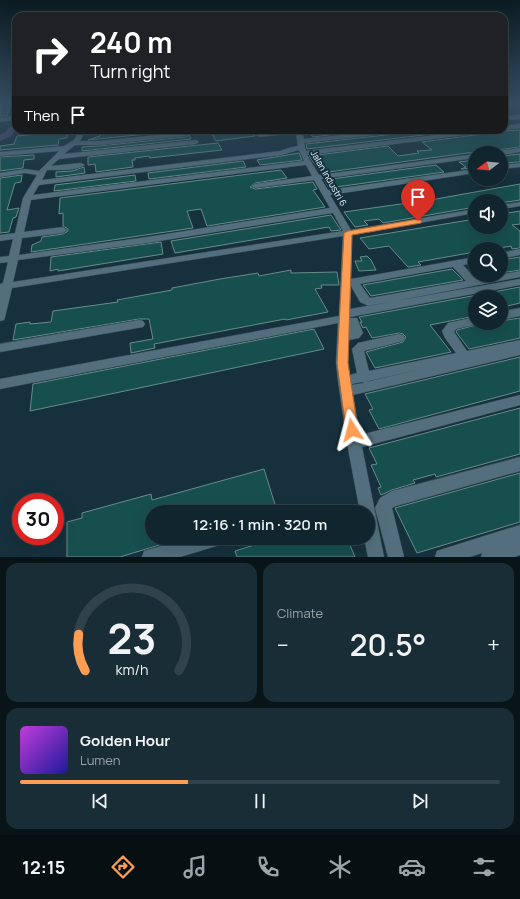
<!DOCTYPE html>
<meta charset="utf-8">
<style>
:root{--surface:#10252e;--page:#192d36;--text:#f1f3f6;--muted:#9ca5aa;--line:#30424a;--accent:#fd9d54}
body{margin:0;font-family:Manrope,sans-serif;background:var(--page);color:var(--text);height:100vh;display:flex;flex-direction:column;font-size:15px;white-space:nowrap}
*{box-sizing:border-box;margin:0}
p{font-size:13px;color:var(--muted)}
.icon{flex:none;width:22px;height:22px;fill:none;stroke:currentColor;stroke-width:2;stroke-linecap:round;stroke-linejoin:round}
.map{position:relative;height:557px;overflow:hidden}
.sheet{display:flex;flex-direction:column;gap:6px;padding:6px;background:#091419;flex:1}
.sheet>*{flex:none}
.guide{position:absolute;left:12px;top:12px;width:496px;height:122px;border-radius:12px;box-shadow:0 4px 16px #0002,0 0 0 1px var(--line);background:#202124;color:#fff;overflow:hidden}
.needle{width:26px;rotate:254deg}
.buttons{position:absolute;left:468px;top:146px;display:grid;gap:8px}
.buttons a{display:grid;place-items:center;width:40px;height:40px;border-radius:50%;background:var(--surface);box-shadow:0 4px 16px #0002,0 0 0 1px var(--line);font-size:20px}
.speed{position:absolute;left:12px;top:493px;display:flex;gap:8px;font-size:20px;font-weight:700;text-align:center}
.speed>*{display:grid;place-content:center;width:52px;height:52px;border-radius:50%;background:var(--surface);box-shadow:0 4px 16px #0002,0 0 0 1px var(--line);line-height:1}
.speed .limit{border:6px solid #d22;background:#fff;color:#111}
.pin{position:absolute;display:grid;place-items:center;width:34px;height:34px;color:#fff;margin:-41px -17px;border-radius:50% 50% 50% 0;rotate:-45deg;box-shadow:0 0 4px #0007}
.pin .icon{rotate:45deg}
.me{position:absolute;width:44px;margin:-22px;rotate:351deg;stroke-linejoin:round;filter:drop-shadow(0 0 3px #0008)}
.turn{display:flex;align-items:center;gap:14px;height:84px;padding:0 12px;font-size:18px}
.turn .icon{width:52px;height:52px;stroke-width:2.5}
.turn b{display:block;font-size:28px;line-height:34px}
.then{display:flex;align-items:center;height:38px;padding:0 12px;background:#0003;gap:8px;font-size:15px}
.big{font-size:30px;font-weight:600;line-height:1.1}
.sheet .card{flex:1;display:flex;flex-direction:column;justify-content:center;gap:6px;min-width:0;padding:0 14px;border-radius:12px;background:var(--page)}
.sheet .dial{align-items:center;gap:0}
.dial svg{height:104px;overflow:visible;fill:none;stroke:var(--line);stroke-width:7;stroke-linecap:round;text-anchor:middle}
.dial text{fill:var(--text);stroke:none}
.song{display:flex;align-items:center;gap:12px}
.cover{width:48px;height:48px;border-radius:6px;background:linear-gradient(135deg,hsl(290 70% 55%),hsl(240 70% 35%))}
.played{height:4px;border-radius:2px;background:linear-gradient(90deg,var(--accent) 35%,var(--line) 35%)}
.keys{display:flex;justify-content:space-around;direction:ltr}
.heat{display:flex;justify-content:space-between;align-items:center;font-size:22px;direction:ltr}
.sheet .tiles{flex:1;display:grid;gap:6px;grid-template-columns:1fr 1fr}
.card:last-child{grid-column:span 2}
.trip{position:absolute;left:145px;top:505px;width:230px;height:40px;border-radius:20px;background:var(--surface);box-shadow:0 4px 16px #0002,0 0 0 1px var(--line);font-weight:600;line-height:40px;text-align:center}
.dock{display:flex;height:64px;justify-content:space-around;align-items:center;background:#060f12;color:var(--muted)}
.dock .icon{width:28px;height:28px}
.dock .active{color:var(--accent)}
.dock b{font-size:18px;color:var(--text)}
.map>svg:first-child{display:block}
</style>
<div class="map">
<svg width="520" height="557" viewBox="0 0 520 557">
<rect width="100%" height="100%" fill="#16313d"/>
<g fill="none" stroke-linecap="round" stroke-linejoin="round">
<!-- river -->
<polygon fill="#4e4466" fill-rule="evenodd" points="13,123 16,123 16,130 11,136 0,141 0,135 5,132"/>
</g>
<!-- building -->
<g fill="#174f4f" stroke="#688b8a">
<polygon points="0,103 16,103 16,108 9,109 7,116 0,116"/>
<polygon points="100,130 122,130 123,133 150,130 176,130 176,131 88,140 100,136"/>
<polygon points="220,130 251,130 255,136 216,141 211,133 221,131"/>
<polygon points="319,130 371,130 313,137 308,131"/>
<polygon points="413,130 436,130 440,133 307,149 306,144 403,133 407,131"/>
<polygon points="494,130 502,130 504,131 520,130 520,147 498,150 494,153 467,153 321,173 309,156 388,146 398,156 419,153 417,151 432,150 422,142 490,133"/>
<polygon points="68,131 67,138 59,139 58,145 0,150 0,146 14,144 17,136"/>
<polygon points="189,135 191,139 82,151 82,147 99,146 185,137"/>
<polygon points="218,143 222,150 150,158 149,156 135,158 135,160 132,160 133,167 96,172 95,164 88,165 88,157"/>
<polygon points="299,153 302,160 260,165 257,160"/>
<polygon points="520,154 520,162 501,163 501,156"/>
<polygon points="34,155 34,159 24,160 23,168 0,171 0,157"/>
<polygon points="475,160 475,168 461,169 466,167 459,162"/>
<polygon points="243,161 246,167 149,179 148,173"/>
<polygon points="436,165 444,172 329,188 324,180"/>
<polygon points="84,167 85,173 56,177 56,172 72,171"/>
<polygon points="281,170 287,178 255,183 250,187 255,189 313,182 317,189 313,190 325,207 207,226 201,209 187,211 193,228 31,252 32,245 41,241 42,237 63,234 68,231 68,229 63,226 63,213 59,214 60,198"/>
<polygon points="22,175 21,182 15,183 7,210 19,208 16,217 13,218 9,232 0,233 0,178"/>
<polygon points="135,175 136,181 54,191 55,185"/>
<polygon points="520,184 520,200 507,202 475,201 475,207 383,223 379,219 364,221 368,225 355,227 344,212 436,199"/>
<polygon points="520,211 520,224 512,225 520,231 520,248 512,249 511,246 494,249 475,249 475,252 418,262 421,265 408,267 389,246 369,249 360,238 475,219 475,227 501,227 501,214"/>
<polygon points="331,215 341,230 331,231 329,227 175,253 171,241"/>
<polygon points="161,242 163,254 58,271 58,269 50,271 51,257"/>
<polygon points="367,256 371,260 376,270 359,271 355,261 362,261 360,257"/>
<polygon points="520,257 520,270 501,273 501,260"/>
<polygon points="452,269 463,280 371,296 363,285"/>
<polygon points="291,270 291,273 337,272 339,285 321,285 322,288 315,289 328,312 286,320 285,319 154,344 155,348 131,353 130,343 153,339 149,319 139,319 13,340 16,324 30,322 30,324 51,322 53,311 118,302 117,300 172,290 172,288 220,279 258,273 259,276"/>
<polygon points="520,287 520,303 503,307 501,305 501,297 475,296 475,316 430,325 451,352 375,368 366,352 403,342 406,337 403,334 399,333 372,338 366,327 363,328 360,322 362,322 359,317"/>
<polygon points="520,318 520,338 502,342 469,349 456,332 457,330 480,324 501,323 501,321"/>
<polygon points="314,329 324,349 30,411 33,384"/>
<polygon points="520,357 520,391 379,429 369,410 373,409 365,394"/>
<polygon points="520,408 520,454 436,477 435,474 413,480 415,483 392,490 381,495 378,488 381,487 371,465 377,464 369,448"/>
<polygon points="264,469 277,511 272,512 152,512 152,538 179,539 120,557 67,557 67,522 82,518 82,513 151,494 152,500"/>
<polygon points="520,473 520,522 417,553 395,508"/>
<polygon points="277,538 347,538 355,557 237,557 235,551"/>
</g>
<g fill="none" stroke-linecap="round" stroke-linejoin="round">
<defs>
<g id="minor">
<polygon points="520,115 520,119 504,120 504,116"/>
<polygon points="16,116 16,120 0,122 0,118"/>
<polygon points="520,124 520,128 504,130 504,126"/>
<path d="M80 130H86L80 141H99L185 132 188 134 185 136 99 145H75L64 154 196 140 199 142 196 144 59 159 51 166 81 163 85 165C76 171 58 170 47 170L42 180 280 151 289 148 298 146 296 133 259 137 256 135 259 133 286 130H306L302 132 304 139 385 130H406L403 132 304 143 306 151 475 130H493L490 132 307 155 319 175 475 154V158L321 179 328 190 475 169V173L330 195 351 230 475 209V213L352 235 351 279 475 257V263L463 265 476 279 520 271V277L369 306 360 302 351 286 350 309 520 279V285L350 317V318H357L363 333 359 338 349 340 348 363 350 375 357 373 352 349 358 343 399 334 403 335 405 338 403 341 364 351 369 371 456 353 445 338 442 331 448 323 475 317V323L479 324 456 329 454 332 467 351 520 340V355L353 395 360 435 520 395V405L362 447 384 557H368L364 538H368V512H360L347 443 338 381 336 363 338 323 0 389V379L339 316 343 236 12 288 5 317 4 320 0 321V284L3 283 8 262 0 263V257L9 256 13 239 0 241V235L15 233 23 198 37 175 25 173 0 177V173L25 169 39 171 59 151 0 156V152L64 146 74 140ZM299 150 304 161 33 195 39 185 281 155ZM306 165 312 176 255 184 251 186 255 188 314 180 330 208 147 237 19 255 22 238 63 233 67 230 63 227 24 232 31 200ZM333 213 343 231 13 282 18 260 147 243ZM453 267 466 281 370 298 360 284ZM421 369 367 382 369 381ZM362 382 364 383 352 385V384Z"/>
<polygon points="520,148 520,152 501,155 501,153 495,153 498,151"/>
<polygon points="520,163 520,167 501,169 501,165"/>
<polygon points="520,202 520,206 501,209 501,205"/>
<polygon points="520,249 520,255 501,259 501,253"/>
<polygon points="520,308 520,316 501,320 501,312"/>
<polygon points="139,320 143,321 145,324 143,327 0,352 0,344"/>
<polygon points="520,457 520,471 396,506 392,508 404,557 388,557 375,508 380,498 392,491"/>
<polygon points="520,525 520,555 515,557 481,557 482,553 470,557 435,557 437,551 443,549"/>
<polygon points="188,538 225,538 223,544 180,557 142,557 144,551"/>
</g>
</defs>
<!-- minor casing -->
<use href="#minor" stroke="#384e58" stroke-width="1"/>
<!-- minor -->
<use href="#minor" fill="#536f7d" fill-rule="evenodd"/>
</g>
<!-- sky -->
<linearGradient id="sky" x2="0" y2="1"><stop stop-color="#0c1b22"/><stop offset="0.57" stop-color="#364e62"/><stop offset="1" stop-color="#364e62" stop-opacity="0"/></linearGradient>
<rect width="520" height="181" fill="url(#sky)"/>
<!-- route -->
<polygon fill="#fd9d54" stroke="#a46637" points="418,219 422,221 421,223 352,235 348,363 358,430 357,434 352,436 348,434 346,430 337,363 344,233 348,231"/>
<g text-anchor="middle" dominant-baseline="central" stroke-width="4" stroke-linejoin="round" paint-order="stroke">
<!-- far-street labels -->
<g font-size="9" fill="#e8f7ff" stroke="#16313d">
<text transform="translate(329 178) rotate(60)">Jalan Industri 6</text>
</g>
</g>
</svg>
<div class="buttons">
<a><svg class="needle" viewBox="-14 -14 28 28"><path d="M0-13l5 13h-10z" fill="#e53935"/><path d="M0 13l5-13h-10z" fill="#9ca5aa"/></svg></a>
<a><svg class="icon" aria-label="sound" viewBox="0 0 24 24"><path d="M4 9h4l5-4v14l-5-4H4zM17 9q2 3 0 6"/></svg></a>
<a><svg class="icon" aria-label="search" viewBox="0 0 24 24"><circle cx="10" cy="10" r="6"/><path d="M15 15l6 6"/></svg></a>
<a><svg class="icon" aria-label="layers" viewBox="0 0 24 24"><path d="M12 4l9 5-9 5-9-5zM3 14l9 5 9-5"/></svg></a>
</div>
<div class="speed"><div class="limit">30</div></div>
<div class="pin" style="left:418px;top:221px;background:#d93025"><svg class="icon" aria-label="arrive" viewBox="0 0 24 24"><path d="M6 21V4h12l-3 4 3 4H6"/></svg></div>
<svg class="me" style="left:352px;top:430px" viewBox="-20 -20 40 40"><path d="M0-17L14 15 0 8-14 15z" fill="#fd9d54" stroke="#fff" stroke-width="4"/></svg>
<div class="trip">12:16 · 1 min · 320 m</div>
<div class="guide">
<div class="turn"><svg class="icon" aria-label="right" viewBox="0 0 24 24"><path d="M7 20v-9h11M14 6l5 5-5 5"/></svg><div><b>240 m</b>Turn right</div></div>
<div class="then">Then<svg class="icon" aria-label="arrive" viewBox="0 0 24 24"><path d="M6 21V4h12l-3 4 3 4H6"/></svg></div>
</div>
</div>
<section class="sheet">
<div class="tiles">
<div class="card dial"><svg viewBox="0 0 100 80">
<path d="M14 69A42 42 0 1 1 86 69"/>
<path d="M14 69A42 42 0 0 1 9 41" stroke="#fd9d54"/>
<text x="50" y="56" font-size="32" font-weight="700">23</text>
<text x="50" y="72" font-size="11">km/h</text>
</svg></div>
<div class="card"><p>Climate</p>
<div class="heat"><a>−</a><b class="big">20.5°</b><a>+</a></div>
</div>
<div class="card">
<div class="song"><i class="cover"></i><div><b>Golden Hour</b><p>Lumen</p></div></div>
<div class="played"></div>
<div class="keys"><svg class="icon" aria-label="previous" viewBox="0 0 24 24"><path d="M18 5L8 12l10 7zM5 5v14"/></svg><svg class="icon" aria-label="pause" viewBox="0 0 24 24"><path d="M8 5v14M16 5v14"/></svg><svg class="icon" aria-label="next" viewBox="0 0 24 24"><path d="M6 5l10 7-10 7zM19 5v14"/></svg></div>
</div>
</div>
</section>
<nav class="dock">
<b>12:15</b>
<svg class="icon active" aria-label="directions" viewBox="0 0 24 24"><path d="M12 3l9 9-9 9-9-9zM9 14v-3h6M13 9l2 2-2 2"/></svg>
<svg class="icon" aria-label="music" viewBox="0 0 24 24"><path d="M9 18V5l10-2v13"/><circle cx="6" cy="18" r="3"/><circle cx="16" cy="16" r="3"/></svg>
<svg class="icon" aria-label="phone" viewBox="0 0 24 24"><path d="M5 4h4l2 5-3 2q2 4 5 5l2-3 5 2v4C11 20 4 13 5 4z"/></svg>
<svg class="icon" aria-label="climate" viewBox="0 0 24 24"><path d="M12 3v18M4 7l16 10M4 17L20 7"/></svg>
<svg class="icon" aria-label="car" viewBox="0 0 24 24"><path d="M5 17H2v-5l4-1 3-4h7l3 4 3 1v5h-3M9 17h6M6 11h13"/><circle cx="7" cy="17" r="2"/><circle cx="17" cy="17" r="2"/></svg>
<svg class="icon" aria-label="filters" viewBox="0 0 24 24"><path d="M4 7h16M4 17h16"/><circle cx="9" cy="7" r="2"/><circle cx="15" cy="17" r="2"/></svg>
</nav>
